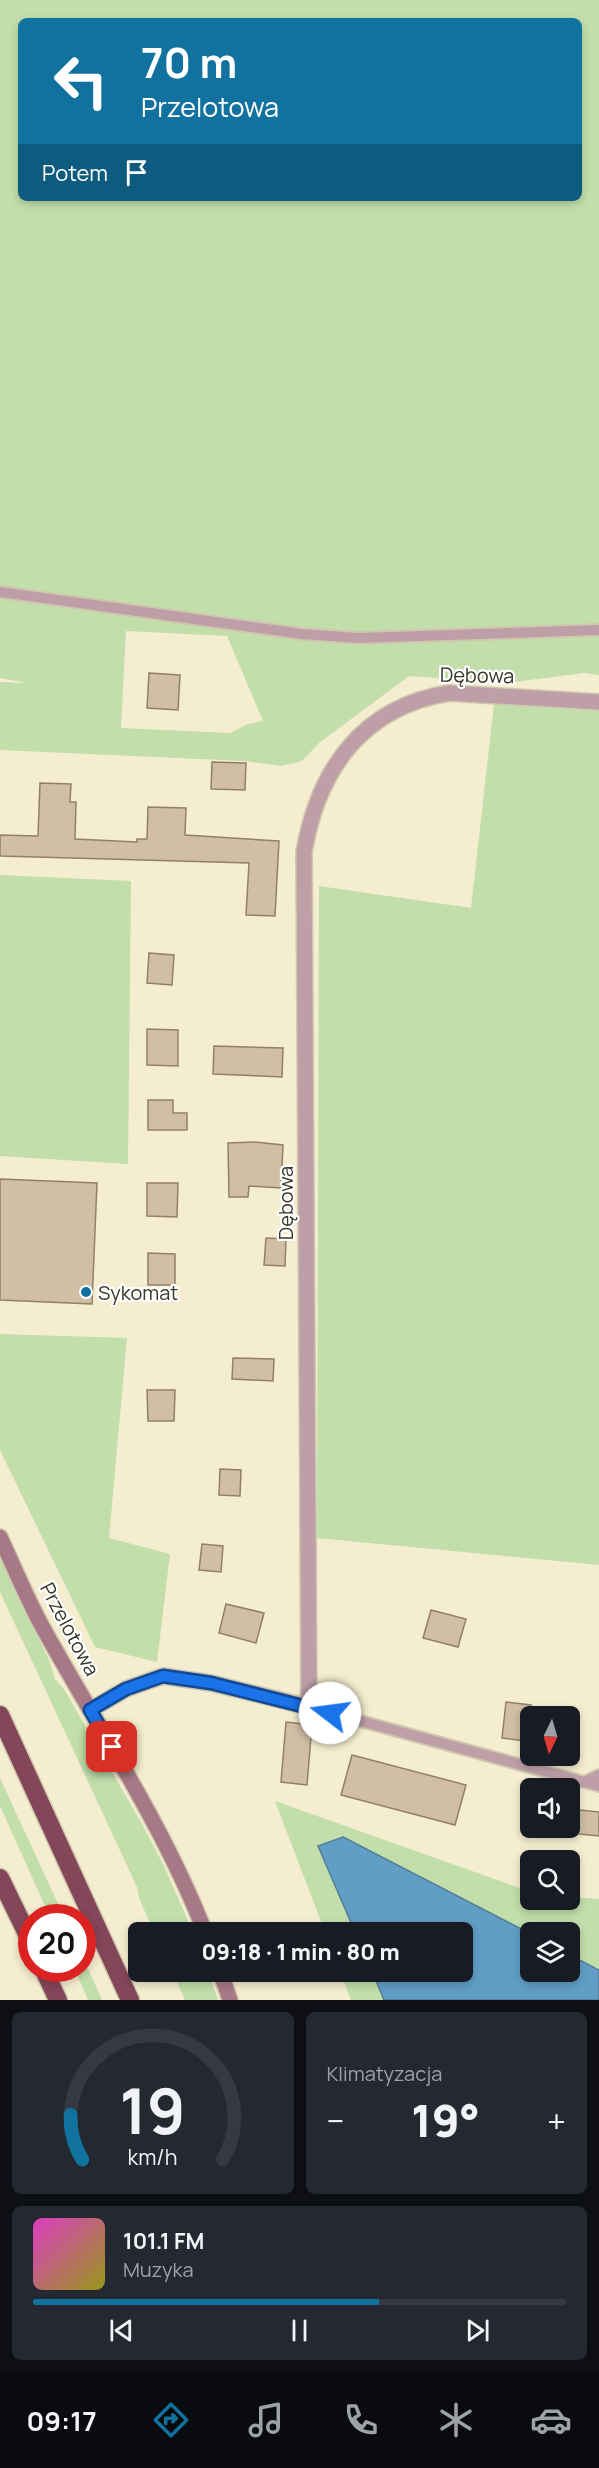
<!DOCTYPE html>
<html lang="pl">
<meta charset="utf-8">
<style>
:root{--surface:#171b24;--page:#242831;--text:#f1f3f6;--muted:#9ea1a6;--line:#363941;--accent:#11729f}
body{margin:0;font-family:Manrope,sans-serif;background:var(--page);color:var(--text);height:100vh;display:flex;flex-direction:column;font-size:22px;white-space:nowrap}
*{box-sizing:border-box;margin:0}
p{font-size:20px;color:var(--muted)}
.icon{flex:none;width:33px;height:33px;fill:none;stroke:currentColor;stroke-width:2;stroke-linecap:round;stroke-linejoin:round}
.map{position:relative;height:2000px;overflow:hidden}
.details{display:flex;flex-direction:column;gap:12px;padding:12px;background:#0d0f14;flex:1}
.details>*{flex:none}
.top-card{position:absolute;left:18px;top:18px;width:564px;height:183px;border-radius:9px;box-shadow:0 3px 9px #0003;background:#11729f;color:#fff;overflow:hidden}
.needle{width:39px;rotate:185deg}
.fabs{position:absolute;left:520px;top:1706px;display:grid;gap:12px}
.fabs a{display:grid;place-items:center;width:60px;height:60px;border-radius:9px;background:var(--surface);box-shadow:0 3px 9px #0003;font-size:30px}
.speed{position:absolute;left:18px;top:1904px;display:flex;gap:12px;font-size:30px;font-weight:700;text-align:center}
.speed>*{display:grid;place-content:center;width:78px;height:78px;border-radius:50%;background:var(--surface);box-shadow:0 3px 9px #0003;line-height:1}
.speed .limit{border:9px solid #d22;background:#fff;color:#111}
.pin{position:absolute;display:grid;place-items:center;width:51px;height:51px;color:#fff;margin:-26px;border-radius:12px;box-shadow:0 3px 9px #0006}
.me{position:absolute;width:66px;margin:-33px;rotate:285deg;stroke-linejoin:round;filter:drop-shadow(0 0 4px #0008)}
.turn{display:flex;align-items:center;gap:21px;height:126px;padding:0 24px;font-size:27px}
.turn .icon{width:78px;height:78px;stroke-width:2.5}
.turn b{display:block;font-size:42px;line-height:51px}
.then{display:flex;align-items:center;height:57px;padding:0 24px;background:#0003;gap:12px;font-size:22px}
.big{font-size:45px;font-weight:800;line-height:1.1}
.details .tile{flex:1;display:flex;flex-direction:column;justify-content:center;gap:9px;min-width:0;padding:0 21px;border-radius:9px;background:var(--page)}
.details .dial{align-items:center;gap:0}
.dial svg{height:156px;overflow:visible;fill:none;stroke:var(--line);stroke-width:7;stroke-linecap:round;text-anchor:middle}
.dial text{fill:var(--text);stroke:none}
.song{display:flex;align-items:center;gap:18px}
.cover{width:72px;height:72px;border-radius:9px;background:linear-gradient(135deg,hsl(310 70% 55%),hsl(60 70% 35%))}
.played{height:6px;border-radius:3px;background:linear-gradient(90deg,var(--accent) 65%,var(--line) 65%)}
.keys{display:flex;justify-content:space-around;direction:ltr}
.heat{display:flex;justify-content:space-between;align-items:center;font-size:33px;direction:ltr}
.details .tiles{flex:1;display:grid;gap:12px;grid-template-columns:1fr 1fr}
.tile:last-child{grid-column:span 2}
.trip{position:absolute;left:128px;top:1922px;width:345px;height:60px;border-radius:9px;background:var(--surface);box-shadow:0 3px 9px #0003;font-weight:800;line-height:60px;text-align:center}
.dock{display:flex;height:96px;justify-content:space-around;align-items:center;background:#090b0e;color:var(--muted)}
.dock .icon{width:42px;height:42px}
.dock .selected{color:var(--accent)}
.dock b{font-size:27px;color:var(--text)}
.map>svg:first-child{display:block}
</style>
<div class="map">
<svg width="599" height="2000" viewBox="0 0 599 2000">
<rect width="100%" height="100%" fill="#f5edcf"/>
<!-- green -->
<g fill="#c2deab" fill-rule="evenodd">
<path d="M0 0H599V675L584 673 506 683 409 676 319 743 302 761 282 766 244 761 0 750V682L28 683 0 678ZM21 21H579V198H21ZM126 631 227 636 263 721 248 724 230 733 121 728Z"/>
<polygon points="494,704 599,711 599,1565 317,1538 319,886 471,908"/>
<polygon points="0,875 131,881 128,1164 0,1156"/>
<polygon points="0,1334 127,1338 109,1538 170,1554 157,1662 95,1647 0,1450"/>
<polygon points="0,1559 49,1660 55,1679 64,1689 142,1824 164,1866 193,1932 154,1932 139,1898 137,1887 0,1592"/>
<polygon points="0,1778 64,1917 50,1917 0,1806"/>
<polygon points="275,1801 531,1892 531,1899 570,1899 570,1897 599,1899 599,1970 570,1955 570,1932 531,1932 531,1934 343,1837 318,1846 355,1932 325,1932"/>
<polygon points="83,1957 102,2000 88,2000 76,1972 73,1968 82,1968"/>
<polygon points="172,1971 208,1971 218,2000 185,2000"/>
<polygon points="340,1971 372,1971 384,2000 351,2000"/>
</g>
<!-- water -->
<polygon fill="#609ec5" stroke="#547e96" stroke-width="1.5" points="343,1837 531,1934 531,1971 570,1971 570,1955 599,1970 599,2000 384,2000 372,1971 462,1971 462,1932 355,1932 318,1846"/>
<!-- building -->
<g fill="#d0bea5" stroke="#918069" stroke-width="1.5">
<polygon points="149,673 180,675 178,710 147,708"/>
<polygon points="212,762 246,763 245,790 211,789"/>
<polygon points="40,783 71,784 70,802 76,802 75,839 137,842 137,839 147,839 148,807 186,808 185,835 279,841 275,916 246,915 249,863 0,856 0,835 38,836"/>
<polygon points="149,953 174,955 172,985 147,983"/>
<polygon points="147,1029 178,1030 178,1066 147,1065"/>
<polygon points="214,1046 283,1048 282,1077 213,1074"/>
<polygon points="148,1100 173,1100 173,1113 187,1113 187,1130 148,1130"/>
<polygon points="255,1142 283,1145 281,1188 249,1186 248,1197 229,1197 228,1143"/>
<polygon points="0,1179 97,1183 92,1304 0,1300"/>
<polygon points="147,1183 178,1183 177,1217 147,1216"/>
<polygon points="266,1238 286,1239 285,1266 264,1265"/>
<polygon points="148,1253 175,1254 175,1285 148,1285"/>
<polygon points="233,1358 274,1359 273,1381 232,1379"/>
<polygon points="147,1390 175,1390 174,1421 148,1421"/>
<polygon points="220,1469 241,1470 240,1496 219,1495"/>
<polygon points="202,1544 223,1546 221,1572 199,1570"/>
<polygon points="226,1604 264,1613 256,1643 219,1633"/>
<polygon points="431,1610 466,1619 458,1647 423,1638"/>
<polygon points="506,1702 531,1705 531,1742 502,1738"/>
<polygon points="286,1722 312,1725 307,1785 281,1782"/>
<polygon points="352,1755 466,1785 455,1825 341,1795"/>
<polygon points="570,1809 599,1812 599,1836 570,1833"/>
</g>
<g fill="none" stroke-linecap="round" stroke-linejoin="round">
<defs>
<g id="lane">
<polyline points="0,592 302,634 358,638 599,630"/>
<polyline points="309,1707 599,1786"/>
<polyline points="584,1782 599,1775"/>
</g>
<path id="street" d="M90 1710 126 1689 163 1676 211 1683 309 1707 304 852C318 770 362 707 449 693L599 702"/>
<g id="secondary">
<path d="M0 1537C14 1567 27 1599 43 1628 99 1729 163 1825 205 1932"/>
<polyline points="220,1971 230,2000"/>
</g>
<g id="highway">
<polyline points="0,1715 130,2000"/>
<polyline points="0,1878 32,1944"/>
<polyline points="43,1968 58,2000"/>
</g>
</defs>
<!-- lane casing -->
<use href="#lane" stroke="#cfc8ae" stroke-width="14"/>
<!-- street casing -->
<use href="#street" stroke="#cfc8ae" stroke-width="18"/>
<!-- secondary casing -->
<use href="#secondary" stroke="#cfc8ae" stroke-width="18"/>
<!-- highway casing -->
<use href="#highway" stroke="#cfc8ae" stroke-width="21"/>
<!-- lane -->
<use href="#lane" stroke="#bf9fa7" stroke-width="10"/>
<!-- street -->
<use href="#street" stroke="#bf9fa7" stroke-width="15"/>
<!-- secondary -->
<use href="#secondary" stroke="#a77986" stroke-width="15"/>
<!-- highway -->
<use href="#highway" stroke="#844659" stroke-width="18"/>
</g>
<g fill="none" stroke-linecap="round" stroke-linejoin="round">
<defs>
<polyline id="route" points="112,1747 90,1710 126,1689 163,1676 211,1683 330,1713"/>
</defs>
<!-- route casing -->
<use href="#route" stroke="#114b97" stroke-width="15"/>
<!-- route -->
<use href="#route" stroke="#1a73e8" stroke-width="10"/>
</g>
<!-- markers -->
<circle fill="#11729f" stroke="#fff" stroke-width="2" cx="86" cy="1292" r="6"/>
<g text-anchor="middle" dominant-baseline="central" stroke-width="4.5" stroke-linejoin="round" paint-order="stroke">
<!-- street labels -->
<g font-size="20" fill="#383529" stroke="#fff">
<text transform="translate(477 675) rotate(1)">Dębowa</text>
<text transform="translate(285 1203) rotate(-90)">Dębowa</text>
<text transform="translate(70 1629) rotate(62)">Przelotowa</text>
</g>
<!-- poi labels -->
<g font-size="20" fill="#383529" stroke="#fff" text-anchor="start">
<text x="98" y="1292">Sykomat</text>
</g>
</g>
</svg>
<div class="fabs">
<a><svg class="needle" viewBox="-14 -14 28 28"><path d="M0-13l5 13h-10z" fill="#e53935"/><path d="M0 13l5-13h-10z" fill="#9ea1a6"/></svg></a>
<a><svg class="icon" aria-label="sound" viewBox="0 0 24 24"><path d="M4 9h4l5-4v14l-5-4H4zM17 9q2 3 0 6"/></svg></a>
<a><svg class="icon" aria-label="search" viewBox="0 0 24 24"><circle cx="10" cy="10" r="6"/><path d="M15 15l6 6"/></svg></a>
<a><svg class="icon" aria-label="layers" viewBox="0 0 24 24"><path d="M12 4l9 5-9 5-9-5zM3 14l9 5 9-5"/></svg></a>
</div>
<div class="speed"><div class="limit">20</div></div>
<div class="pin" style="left:112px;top:1747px;background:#d93025"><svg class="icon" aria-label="arrive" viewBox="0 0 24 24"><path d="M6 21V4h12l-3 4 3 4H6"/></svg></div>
<svg class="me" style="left:330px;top:1713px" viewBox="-20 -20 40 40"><circle r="19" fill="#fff"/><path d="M0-13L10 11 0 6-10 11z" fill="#1a73e8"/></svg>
<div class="trip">09:18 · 1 min · 80 m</div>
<div class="top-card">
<div class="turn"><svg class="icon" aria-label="left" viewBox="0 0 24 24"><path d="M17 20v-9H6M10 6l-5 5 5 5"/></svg><div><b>70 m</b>Przelotowa</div></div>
<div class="then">Potem<svg class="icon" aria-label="arrive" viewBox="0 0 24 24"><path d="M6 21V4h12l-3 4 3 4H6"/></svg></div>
</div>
</div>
<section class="details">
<div class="tiles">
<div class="tile dial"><svg viewBox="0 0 100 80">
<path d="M14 69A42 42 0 1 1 86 69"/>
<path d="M14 69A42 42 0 0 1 8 46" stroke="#11729f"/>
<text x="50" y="56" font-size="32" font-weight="700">19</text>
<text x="50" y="72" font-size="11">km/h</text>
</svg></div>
<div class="tile"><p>Klimatyzacja</p>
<div class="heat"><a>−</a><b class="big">19°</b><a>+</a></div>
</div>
<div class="tile">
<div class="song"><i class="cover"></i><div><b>101.1 FM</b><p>Muzyka</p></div></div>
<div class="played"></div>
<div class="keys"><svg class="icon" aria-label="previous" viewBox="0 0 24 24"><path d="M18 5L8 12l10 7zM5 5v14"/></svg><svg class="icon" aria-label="pause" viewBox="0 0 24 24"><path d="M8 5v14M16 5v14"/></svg><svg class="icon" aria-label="next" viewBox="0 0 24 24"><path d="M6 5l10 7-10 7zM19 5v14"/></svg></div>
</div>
</div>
</section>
<nav class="dock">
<b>09:17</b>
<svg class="icon selected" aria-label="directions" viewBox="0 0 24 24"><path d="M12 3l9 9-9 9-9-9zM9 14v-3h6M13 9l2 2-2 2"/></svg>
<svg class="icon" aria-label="music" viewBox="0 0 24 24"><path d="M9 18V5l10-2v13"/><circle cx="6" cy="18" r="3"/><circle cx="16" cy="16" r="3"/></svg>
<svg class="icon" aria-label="phone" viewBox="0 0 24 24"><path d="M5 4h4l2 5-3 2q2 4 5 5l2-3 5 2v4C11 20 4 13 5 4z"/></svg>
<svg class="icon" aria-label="climate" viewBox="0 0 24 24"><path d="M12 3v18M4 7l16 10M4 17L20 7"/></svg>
<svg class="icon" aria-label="car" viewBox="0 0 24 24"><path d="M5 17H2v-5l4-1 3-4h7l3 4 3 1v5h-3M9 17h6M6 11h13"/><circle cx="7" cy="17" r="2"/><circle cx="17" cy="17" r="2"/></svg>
</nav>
